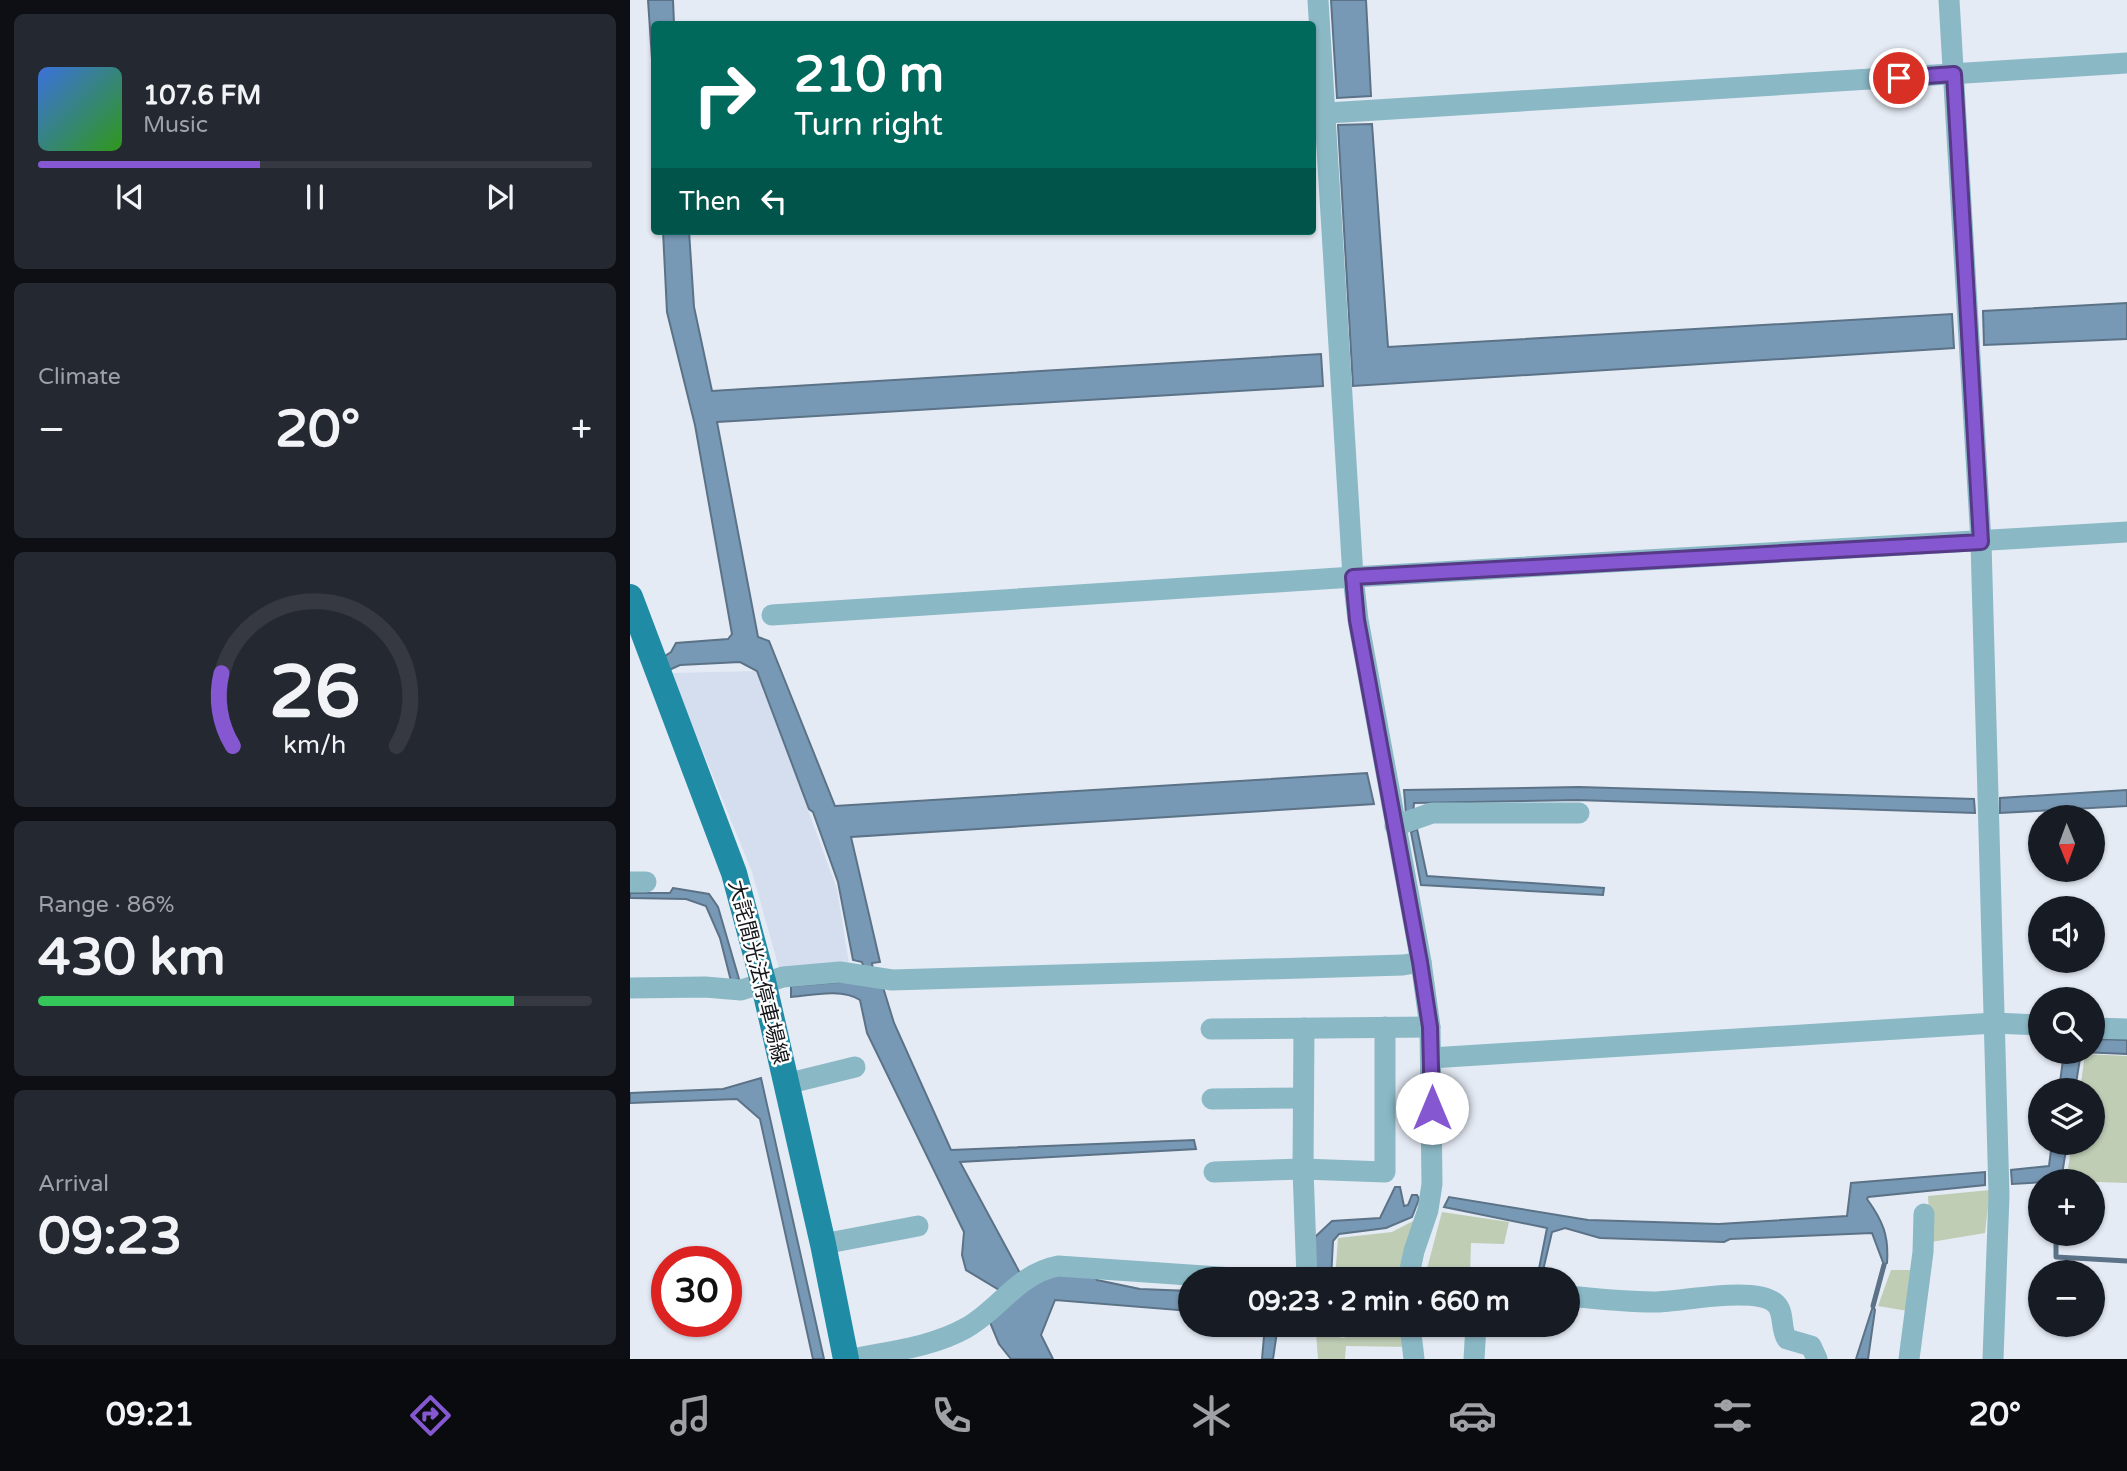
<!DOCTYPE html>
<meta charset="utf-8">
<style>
:root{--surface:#171b24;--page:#242831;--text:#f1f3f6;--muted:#9ea1a6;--line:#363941;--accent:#8557d0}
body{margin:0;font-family:"Varela Round","Noto Sans JP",sans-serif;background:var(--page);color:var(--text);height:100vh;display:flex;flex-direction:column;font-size:26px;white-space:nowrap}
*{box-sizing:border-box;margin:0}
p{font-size:23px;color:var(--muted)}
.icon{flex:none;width:38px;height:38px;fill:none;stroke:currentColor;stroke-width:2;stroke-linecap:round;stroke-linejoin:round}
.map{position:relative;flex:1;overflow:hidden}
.details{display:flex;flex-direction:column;gap:14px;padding:14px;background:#0d0f14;width:630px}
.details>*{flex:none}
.guide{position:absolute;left:21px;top:21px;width:665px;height:214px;border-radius:7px;box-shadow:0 2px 5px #0004;background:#00695c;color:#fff;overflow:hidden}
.needle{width:46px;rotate:179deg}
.controls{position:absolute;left:1398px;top:805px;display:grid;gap:14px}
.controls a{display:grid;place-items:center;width:77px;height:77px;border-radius:50%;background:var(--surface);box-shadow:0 2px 5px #0004;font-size:35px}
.speed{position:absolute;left:21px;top:1246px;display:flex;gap:14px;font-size:35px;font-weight:700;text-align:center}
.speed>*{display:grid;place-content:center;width:91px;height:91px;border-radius:50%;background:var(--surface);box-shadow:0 2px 5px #0004;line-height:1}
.speed .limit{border:10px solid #d22;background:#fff;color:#111}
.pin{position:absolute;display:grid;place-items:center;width:60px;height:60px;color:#fff;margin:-30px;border:4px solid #fff;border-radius:50%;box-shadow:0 2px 7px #0007}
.me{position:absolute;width:77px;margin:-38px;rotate:0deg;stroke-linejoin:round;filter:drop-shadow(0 0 5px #0008)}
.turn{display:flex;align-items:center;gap:24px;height:147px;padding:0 28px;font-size:32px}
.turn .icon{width:91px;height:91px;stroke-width:2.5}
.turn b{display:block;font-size:49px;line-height:60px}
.then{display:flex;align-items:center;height:66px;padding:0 28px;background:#0003;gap:14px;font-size:26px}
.big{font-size:52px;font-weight:700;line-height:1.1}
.details .widget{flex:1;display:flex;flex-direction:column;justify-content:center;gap:10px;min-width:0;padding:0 24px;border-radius:10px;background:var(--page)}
.details .dial{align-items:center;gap:0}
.dial svg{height:182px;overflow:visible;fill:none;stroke:var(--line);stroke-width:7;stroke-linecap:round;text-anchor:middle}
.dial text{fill:var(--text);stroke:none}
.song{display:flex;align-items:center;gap:21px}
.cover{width:84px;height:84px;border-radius:10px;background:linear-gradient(135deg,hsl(220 70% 55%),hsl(110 70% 35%))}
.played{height:7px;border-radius:4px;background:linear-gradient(90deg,var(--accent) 40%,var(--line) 40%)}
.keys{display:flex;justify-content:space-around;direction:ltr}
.heat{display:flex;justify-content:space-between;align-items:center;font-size:38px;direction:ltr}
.charge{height:10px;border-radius:5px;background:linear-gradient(90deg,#34c759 86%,var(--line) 0)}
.trip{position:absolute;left:548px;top:1267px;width:402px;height:70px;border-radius:35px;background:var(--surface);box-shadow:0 2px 5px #0004;font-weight:700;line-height:70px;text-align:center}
.tabs{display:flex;height:112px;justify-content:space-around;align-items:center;background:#090b0e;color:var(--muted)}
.tabs .icon{width:49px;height:49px}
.tabs .on{color:var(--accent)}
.tabs b{font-size:32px;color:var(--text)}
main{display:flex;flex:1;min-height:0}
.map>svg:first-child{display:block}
</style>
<main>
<section class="details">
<div class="widget">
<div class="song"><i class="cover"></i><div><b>107.6 FM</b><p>Music</p></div></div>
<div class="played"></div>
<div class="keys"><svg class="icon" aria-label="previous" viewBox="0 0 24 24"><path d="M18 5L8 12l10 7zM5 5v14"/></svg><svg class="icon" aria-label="pause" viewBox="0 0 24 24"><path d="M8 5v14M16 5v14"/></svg><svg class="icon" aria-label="next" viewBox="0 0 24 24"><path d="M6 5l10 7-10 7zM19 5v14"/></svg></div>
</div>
<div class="widget"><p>Climate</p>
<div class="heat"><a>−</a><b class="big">20°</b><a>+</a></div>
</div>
<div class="widget dial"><svg viewBox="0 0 100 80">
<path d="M14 69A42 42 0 1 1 86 69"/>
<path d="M14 69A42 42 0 0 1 9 37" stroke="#8557d0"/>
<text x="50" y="56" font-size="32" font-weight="700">26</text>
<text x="50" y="72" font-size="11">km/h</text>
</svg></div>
<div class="widget"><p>Range · 86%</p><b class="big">430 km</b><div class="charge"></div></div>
<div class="widget"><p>Arrival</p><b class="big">09:23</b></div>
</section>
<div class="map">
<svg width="1497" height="1359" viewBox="0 0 1497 1359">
<rect width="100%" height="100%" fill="#e5ebf5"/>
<!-- built -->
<polygon fill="#d5deef" points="127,671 207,889 219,964 150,972 122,872 41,673"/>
<!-- green -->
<g fill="#bfcdb5">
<polygon points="1455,1054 1497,1056 1497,1183 1436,1181 1442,1143 1463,1143 1463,1090 1450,1090"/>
<polygon points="1360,1190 1355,1233 1301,1242 1298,1196"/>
<polygon points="812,1212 879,1222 874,1244 841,1243 840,1278 795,1276"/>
<polygon points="785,1220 767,1279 705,1279 708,1238 762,1232"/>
<polygon points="1261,1270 1286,1270 1278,1311 1248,1306"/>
<polygon points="775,1328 780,1347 716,1346 715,1359 688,1359 686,1333 714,1338 728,1330"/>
</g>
<!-- water -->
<g fill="#7899b5" stroke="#5b7287" stroke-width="2">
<polygon points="18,0 43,0 44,24 24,24 24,89"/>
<polygon points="701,0 736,0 741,96 707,98"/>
<polygon points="742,124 758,347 1322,314 1324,348 723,386 708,125"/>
<polygon points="33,231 59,231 64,307 82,391 691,354 693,386 87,422 128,637 139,641 205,806 737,773 744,804 221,837 250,962 242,963 243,970 234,969 232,962 223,960 208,882 183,812 179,809 127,671 110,662 50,665 39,670 35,656 41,652 46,643 98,639 102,634 65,425 37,312"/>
<polygon points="1497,303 1497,339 1354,345 1353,311"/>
<polygon points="949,787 1344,799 1345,813 947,800 784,803 783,814 776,814 774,790"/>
<polygon points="1497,790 1497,806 1370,813 1370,798"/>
<polygon points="787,829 797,876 974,888 973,895 791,885 781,832"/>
<polygon points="43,888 79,894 88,907 109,979 101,981 90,938 76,906 56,899 0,898 0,893 40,893"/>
<path d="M220 981 252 984 264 1023 321 1150 564 1140 566 1149 330 1162 391 1275H464L467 1280 510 1289 560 1291V1311L425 1300 411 1335 423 1359H381L369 1344 359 1320 369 1290 336 1270 332 1255 334 1232 237 1033 230 1000C213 988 181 995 161 997V986Z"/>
<polygon points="1463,1039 1497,1040 1497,1054 1451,1052 1445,1090 1429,1090 1434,1052 1463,1052"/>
<polygon points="131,1078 194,1359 183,1359 130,1119 107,1099 0,1103 0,1093 93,1089"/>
<polygon points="1422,1143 1437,1143 1431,1181 1382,1184 1381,1170 1419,1166"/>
<path d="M1355 1172V1185L1238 1197 1237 1199C1253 1221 1259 1236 1257 1263L1254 1265 1242 1233 1100 1239 1094 1242 970 1238 935 1228 922 1232 911 1279H907L917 1228 814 1207 819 1197 958 1220 1089 1224 1217 1216 1221 1183Z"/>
<polygon points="765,1187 770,1187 774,1206 778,1205 782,1195 787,1195 789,1199 782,1217 756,1228 709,1234 703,1241 701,1279 685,1279 684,1238 702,1221 750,1218"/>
<polygon points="1243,1306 1245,1310 1238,1359 1226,1359"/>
<polygon points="635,1325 648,1325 643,1359 632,1359"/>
</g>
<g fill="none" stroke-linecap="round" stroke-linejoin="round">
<!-- stream -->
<g stroke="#5b7287" stroke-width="5">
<polyline points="1426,1234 1426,1257 1497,1261"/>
<polyline points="1243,1306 1254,1265"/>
</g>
<!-- minor -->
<g stroke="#8ab8c5" stroke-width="21">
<polyline points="688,0 723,577 728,620 791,962 800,1027 802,1184 798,1210 784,1251 778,1279"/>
<polyline points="1319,0 1351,542 1369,1195 1363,1359"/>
<polyline points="682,114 1497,63"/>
<polyline points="142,615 723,577 1497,532"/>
<polyline points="765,826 802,813 949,813"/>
<polyline points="0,882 16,882"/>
<polyline points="0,988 75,987 111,990 153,977 210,972 262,980 773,965 791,962"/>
<polyline points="674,1028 673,1169 677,1279"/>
<polyline points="1463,1028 1497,1029"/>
<polyline points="581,1029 800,1027"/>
<polyline points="801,1058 1364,1023 1410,1025"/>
<polyline points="156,1084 225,1067"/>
<polyline points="582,1099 673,1098"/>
<polyline points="584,1172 673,1169 755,1172 755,1027"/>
<polyline points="193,1244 288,1226"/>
<path d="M938 1296C967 1299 995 1302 1024 1302 1051 1302 1127 1285 1146 1304 1155 1313 1150 1329 1157 1339L1181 1346 1187 1359"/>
<polyline points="780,1325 784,1359"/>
<path d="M223 1359C261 1351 302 1347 336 1328 370 1309 387 1274 428 1266L618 1279"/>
<polyline points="844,1359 846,1325"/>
<polyline points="1279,1359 1293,1252 1294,1214"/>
</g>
<!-- major -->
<polyline stroke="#1f8ba4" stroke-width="26" points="0,597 104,873 133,981 193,1244 216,1359"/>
</g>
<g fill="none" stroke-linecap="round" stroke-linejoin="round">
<defs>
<polyline id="route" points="802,1108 800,1027 790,962 727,620 723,577 1351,542 1324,74 1269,78"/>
</defs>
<!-- route casing -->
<use href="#route" stroke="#563987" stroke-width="18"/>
<!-- route -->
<use href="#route" stroke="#8557d0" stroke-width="12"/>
</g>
<g text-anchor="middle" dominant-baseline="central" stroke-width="5" stroke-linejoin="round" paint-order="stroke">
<!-- street labels -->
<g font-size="21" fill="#16171b" stroke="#fff">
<text transform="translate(128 972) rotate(76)">大詫間光法停車場線</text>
</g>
</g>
</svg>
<div class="controls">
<a><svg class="needle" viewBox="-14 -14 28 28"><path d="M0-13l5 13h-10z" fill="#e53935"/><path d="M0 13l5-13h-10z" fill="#9ea1a6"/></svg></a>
<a><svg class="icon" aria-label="sound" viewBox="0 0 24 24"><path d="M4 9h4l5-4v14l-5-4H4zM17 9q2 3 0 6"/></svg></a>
<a><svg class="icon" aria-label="search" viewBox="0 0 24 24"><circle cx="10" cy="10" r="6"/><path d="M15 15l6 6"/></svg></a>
<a><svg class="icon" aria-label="layers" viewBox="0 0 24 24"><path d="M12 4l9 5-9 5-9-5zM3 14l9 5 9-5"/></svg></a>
<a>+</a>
<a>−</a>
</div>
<div class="speed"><div class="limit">30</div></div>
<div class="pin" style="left:1269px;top:78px;background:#d93025"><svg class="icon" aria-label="arrive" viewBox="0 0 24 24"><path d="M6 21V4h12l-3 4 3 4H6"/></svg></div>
<svg class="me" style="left:802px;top:1108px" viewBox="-20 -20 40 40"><circle r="19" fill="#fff"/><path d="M0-13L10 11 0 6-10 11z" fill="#8557d0"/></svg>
<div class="trip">09:23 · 2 min · 660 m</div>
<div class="guide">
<div class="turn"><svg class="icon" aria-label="right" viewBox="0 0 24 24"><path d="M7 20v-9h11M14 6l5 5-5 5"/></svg><div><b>210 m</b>Turn right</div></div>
<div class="then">Then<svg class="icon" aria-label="left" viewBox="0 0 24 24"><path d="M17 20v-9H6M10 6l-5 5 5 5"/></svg></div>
</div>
</div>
</main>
<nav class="tabs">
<b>09:21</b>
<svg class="icon on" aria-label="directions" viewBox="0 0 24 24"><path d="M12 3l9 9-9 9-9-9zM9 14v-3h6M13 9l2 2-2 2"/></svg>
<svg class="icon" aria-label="music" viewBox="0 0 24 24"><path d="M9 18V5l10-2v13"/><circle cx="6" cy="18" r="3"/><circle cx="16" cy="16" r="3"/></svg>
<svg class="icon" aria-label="phone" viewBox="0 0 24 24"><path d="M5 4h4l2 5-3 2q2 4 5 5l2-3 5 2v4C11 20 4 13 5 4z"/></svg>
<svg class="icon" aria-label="climate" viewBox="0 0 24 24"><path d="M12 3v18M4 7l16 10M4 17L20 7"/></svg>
<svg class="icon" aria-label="car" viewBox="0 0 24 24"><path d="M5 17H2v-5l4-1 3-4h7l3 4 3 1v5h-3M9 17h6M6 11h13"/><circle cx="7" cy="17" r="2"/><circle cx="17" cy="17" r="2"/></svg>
<svg class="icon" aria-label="filters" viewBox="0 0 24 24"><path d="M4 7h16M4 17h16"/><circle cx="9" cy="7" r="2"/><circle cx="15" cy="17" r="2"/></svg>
<b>20°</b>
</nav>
